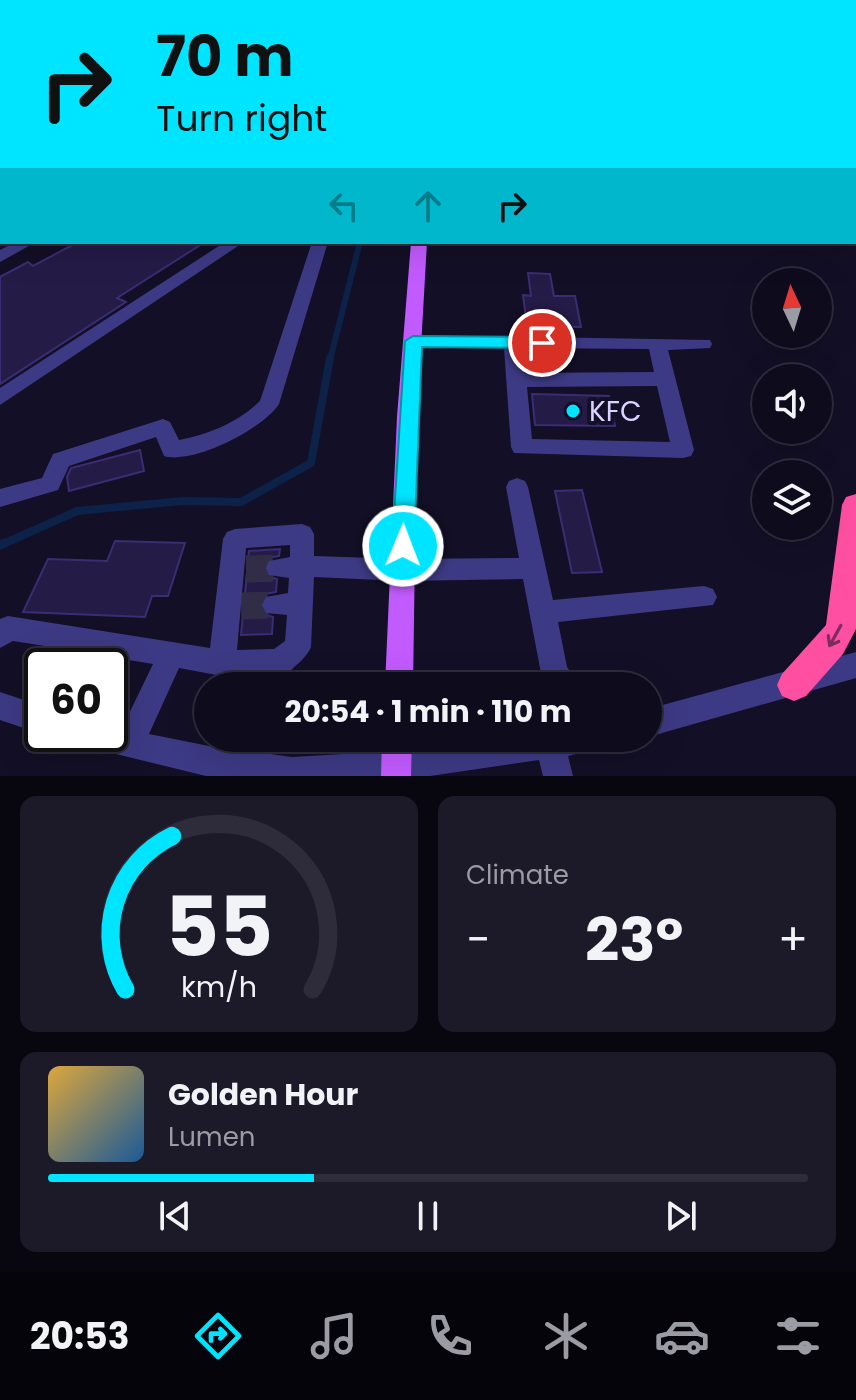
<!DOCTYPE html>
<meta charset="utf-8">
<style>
:root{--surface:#0e0b1c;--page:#1c1929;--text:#f1f3f6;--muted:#9b9ba3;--line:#2e2b3b;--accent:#00e5ff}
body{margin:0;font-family:Poppins,sans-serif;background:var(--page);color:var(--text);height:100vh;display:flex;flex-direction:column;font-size:30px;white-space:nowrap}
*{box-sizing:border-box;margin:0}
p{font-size:26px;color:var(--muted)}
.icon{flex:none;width:44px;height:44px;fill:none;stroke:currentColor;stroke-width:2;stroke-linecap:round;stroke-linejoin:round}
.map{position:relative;height:776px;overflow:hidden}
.details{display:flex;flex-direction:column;gap:20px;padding:20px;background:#08060f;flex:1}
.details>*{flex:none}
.guide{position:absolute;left:0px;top:0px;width:856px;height:244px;box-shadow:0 8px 32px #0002,0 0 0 2px var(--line);background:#00e5ff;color:#111;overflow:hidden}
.needle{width:52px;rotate:356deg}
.fabs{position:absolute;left:752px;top:268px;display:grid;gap:16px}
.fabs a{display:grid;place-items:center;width:80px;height:80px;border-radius:50%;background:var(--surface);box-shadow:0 8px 32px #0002,0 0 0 2px var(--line);font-size:40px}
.speed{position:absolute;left:24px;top:648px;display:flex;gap:16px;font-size:40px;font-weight:700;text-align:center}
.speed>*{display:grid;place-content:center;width:104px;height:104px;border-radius:50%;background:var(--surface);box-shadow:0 8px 32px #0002,0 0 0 2px var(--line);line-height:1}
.speed .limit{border:4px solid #111;border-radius:12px;background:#fff;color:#111}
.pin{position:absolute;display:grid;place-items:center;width:68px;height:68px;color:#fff;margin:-34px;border:4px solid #fff;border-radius:50%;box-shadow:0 2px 8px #0007}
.me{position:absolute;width:88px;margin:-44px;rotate:1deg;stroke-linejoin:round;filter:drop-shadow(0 0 6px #0008)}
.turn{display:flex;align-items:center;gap:28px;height:168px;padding:0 24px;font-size:36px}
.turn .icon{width:104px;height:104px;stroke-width:2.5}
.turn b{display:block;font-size:56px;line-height:68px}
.lanes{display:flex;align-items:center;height:76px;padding:0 24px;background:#0003;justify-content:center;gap:40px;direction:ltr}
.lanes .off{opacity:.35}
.big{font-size:60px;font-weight:700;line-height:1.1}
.details .widget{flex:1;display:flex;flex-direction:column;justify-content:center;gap:12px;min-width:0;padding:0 28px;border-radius:16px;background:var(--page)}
.details .dial{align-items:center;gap:0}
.dial svg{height:208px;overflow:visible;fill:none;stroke:var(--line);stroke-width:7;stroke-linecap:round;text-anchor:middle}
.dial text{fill:var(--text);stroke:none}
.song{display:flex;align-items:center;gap:24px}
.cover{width:96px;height:96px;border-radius:12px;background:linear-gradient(135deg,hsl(40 70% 55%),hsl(210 70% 35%))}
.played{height:8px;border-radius:4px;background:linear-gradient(90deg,var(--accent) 35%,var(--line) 35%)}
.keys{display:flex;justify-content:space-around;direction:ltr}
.heat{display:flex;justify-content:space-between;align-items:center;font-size:44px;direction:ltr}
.details .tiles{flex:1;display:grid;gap:20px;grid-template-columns:1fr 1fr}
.widget:last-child{grid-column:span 2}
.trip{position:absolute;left:194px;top:672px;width:468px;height:80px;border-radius:40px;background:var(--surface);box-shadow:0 8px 32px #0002,0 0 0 2px var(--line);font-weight:700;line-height:80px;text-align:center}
.dock{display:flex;height:128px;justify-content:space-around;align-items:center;background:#06040b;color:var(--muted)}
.dock .icon{width:56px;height:56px}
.dock .current{color:var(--accent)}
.dock b{font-size:36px;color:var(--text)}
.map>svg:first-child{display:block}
</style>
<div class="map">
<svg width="856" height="776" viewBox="0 0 856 776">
<rect width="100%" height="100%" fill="#130f26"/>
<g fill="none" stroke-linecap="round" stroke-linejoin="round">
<!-- stream-far2 -->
<polyline stroke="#0c2248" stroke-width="6" points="330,360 360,242"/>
<!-- stream-far1 -->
<polyline stroke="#0c2248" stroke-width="8" points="1,545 77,511 183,501 241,502 311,463 330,358"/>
<!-- stream -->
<polyline stroke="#0c2248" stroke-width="9" points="0,545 5,543"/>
</g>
<!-- building -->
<g fill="#241b47" stroke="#3b2d73" stroke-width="2">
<polygon points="78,242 205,242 117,298 126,302 0,384 0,277 28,262 33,266"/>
<polygon points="528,273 550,274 554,296 575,296 581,327 527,326 523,295 531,296"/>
<polygon points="532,394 609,396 615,426 535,425"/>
<polygon points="140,450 144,471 69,491 67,477 71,468"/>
<polygon points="582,490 602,572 572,573 555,491"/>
<polygon points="115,541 185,543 168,596 152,596 145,617 23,612 48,559 107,561"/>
<polygon points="280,549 279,556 268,558 263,567 266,576 277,579 276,592 265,594 259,604 263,614 273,617 272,634 241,635 249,551"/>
</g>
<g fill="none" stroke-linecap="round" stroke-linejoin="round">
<!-- minor-tunnel -->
<g stroke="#312d47" stroke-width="27" stroke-dasharray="27 14" stroke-linecap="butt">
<polyline points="246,569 278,568"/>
<polyline points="241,606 275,605"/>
</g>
<!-- minor -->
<g fill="#3d3a85" fill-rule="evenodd">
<polygon points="0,0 6,2 0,5"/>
<polygon points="215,0 229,0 230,2 217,2"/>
<polygon points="342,0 355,0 341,2"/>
<polygon points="458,0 469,0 457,2"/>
<polygon points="533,0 543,0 532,2"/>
<polygon points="662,0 672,0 661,2"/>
<rect x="764" y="0" width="10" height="2"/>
<polygon points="0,152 2,152 0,161"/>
<polygon points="16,242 36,242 0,262 0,250"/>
<polygon points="225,242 244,242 0,405 0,388"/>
<path d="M312 242H328L279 404C263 429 193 465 164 456L156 437 69 466 58 490 0 507V489L42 478 53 454 163 419 170 422 179 440C209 434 237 423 260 401Z"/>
<path d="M413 335 710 340 712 344 710 348 668 350 694 450 691 456 683 458 514 453 511 447 504 348 406 345 404 341ZM523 348 649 349 654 372 525 373ZM657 386 670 442 532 439 527 387Z"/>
<path d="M517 478 525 481 528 487 553 600 704 586 713 589 717 597 713 605 558 622 567 667 580 686H548L541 673 523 579 403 581 314 577 311 647C304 663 288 668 280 686H251L256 674 222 676 179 668 149 734 219 748 223 738H253L248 751 292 757 396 751 486 738H603L598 748 568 756 573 776H543L539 760 430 776H206L75 744 70 734H110V725L122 728 153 664 110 657 105 666H76L83 652 13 641 0 648V619L8 616 210 648 223 539 227 532 235 529 302 524 310 527 314 534V556L403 559 519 558 506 487 509 481ZM290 545V557L269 561 266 568 269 575 289 578 288 593 266 597 262 605 266 613 287 615 285 641 274 649 237 650 246 548Z"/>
<polygon points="856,652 856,678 648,737 648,709"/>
<polygon points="0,692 42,706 42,734 0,720"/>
</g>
<!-- major -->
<g fill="#c25bff" fill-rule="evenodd">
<polygon points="497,0 507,0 496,2"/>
<polygon points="411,242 427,242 417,417 413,686 385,686 397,417"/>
<polygon points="382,738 412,738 411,776 381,776"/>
</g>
<!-- highway -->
<polygon fill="#ff4fa3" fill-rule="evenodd" points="856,494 856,629 843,654 806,696 794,701 782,696 777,685 782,674 826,625 842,505 846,497"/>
</g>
<!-- one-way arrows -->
<defs><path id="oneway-shaft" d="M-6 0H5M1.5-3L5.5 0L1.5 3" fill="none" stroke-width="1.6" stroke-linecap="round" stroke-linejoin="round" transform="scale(2)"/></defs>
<use stroke="#7d2c5e" href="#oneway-shaft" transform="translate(835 636) rotate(119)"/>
<!-- route -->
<polygon fill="#00e5ff" stroke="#0095a6" stroke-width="2" points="413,336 542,337 551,343 542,348 422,347 414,546 411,553 396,553 392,546 405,341"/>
<!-- markers -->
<circle fill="#00e5ff" stroke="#130f26" stroke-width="3" cx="573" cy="411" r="8"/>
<g text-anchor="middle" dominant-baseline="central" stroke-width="8" stroke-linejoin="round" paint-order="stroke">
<!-- poi labels -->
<g font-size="28" fill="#d9d4ff" stroke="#130f26" text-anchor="start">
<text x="589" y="411">KFC</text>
</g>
</g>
</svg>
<div class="fabs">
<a><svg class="needle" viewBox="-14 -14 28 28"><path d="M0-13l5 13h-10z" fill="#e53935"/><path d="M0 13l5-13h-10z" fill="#9b9ba3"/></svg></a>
<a><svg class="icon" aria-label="sound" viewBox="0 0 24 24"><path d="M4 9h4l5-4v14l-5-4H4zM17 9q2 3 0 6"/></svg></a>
<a><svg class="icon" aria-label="layers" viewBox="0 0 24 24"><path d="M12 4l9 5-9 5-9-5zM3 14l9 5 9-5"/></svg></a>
</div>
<div class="speed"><div class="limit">60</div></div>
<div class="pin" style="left:542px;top:343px;background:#d93025"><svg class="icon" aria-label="arrive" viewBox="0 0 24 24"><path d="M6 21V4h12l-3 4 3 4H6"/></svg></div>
<svg class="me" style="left:403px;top:546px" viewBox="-20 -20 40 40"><circle r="17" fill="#00e5ff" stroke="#fff" stroke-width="3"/><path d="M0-11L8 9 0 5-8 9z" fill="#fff"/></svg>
<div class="trip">20:54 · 1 min · 110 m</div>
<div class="guide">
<div class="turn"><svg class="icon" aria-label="right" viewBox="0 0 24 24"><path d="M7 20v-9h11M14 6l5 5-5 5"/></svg><div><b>70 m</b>Turn right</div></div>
<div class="lanes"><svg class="icon off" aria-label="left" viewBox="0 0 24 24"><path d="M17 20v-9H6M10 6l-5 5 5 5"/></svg><svg class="icon off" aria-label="ahead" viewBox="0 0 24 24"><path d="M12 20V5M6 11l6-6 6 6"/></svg><svg class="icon" aria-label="right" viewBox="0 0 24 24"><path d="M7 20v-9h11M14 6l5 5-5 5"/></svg></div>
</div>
</div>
<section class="details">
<div class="tiles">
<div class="widget dial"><svg viewBox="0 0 100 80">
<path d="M14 69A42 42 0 1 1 86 69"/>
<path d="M14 69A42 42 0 0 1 32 10" stroke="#00e5ff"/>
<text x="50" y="56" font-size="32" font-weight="700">55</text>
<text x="50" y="72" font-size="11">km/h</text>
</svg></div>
<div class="widget"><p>Climate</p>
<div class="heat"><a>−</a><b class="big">23°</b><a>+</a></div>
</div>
<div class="widget">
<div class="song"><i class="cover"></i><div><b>Golden Hour</b><p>Lumen</p></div></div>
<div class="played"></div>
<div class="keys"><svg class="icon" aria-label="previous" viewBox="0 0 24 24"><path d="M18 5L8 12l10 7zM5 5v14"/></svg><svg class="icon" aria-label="pause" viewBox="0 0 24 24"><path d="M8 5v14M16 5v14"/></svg><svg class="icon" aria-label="next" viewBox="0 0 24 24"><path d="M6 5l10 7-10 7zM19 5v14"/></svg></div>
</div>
</div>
</section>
<nav class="dock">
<b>20:53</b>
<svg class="icon current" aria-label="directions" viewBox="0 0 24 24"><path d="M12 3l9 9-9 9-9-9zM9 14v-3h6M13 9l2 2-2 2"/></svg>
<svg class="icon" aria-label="music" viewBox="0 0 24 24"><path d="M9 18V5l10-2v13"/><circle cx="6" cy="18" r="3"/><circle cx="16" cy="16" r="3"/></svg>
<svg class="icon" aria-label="phone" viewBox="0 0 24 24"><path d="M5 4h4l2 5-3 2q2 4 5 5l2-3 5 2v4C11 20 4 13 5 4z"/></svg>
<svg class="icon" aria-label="climate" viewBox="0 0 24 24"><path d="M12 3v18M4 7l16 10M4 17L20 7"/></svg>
<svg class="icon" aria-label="car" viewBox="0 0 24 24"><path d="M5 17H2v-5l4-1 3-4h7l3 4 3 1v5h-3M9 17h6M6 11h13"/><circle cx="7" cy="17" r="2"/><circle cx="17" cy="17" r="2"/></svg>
<svg class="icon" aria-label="filters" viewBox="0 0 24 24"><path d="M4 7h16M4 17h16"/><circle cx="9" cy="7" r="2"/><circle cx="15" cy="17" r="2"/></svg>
</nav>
